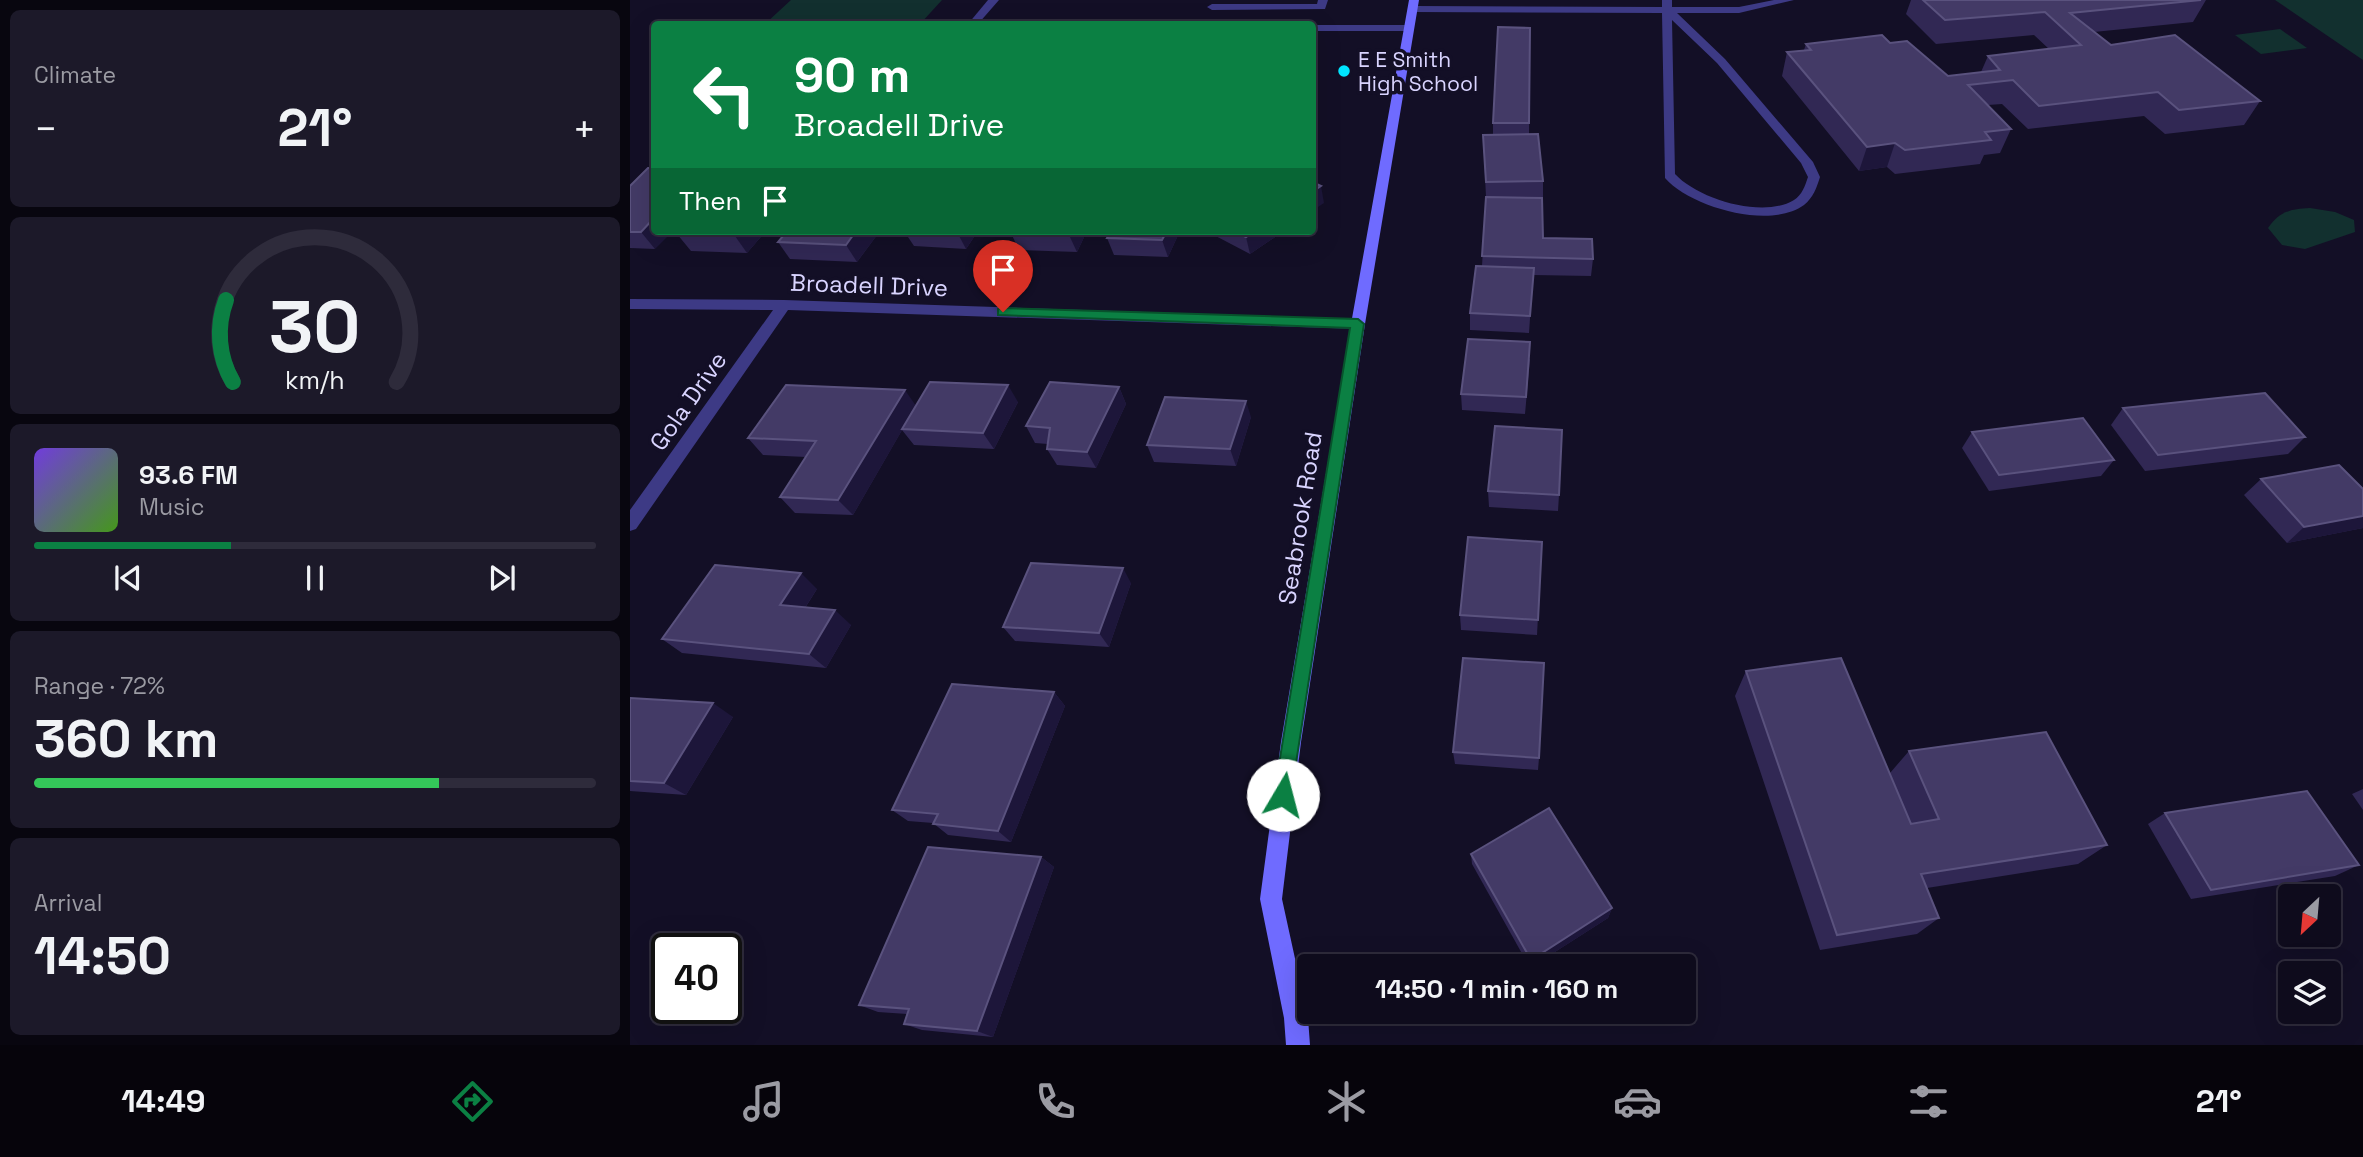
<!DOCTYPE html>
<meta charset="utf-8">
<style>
:root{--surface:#0e0b1c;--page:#1c1929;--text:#f1f3f6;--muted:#9b9ba3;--line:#2e2b3b;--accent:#0b8043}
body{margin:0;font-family:"Space Grotesk",sans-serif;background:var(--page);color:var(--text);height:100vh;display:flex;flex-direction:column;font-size:26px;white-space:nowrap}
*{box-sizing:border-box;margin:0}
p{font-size:23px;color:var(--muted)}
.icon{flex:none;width:38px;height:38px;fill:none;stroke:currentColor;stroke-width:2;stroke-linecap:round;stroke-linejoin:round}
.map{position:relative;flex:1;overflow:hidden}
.sheet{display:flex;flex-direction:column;gap:10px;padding:10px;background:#08060f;width:630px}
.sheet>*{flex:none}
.banner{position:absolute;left:21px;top:21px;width:665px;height:214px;border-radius:7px;box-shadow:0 7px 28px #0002,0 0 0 2px var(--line);background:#0b8043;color:#fff;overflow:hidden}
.needle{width:46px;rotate:206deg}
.tools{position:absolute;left:1648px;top:884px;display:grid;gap:14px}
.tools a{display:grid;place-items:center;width:63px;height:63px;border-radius:7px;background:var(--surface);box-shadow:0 7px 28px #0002,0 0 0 2px var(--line);font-size:35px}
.speed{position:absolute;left:21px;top:933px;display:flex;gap:14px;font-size:35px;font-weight:700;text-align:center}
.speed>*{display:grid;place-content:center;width:91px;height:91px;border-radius:50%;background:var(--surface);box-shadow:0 7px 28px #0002,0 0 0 2px var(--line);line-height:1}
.speed .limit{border:4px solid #111;border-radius:10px;background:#fff;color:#111}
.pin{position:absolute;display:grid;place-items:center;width:60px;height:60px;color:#fff;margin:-72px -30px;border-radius:50% 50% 50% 0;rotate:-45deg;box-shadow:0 0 7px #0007}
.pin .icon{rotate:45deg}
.me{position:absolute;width:77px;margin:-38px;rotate:8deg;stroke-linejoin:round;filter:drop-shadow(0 0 5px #0008)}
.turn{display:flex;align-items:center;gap:24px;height:147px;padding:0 28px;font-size:32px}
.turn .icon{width:91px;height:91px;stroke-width:2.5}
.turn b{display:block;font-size:49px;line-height:60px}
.then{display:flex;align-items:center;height:66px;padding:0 28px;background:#0003;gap:14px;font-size:26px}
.big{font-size:52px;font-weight:600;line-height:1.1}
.sheet .widget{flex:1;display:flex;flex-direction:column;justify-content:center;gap:10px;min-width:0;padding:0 24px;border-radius:10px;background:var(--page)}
.sheet .dial{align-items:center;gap:0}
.dial svg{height:182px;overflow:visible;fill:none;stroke:var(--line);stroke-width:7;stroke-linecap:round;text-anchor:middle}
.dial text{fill:var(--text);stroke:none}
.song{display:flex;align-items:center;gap:21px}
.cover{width:84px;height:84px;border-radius:10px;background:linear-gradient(135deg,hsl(260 70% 55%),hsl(100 70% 35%))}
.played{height:7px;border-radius:4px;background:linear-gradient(90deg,var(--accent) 35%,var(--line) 35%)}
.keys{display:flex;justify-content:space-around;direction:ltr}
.heat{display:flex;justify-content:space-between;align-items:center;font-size:38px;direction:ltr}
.charge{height:10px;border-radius:5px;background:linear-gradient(90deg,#34c759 72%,var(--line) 0)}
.trip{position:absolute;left:667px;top:954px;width:399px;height:70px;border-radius:7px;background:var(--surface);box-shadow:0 7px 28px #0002,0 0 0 2px var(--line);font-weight:600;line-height:70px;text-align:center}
.tabs{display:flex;height:112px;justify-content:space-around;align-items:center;background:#06040b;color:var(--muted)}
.tabs .icon{width:49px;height:49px}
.tabs .on{color:var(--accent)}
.tabs b{font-size:32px;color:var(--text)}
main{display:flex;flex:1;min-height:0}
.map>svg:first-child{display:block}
</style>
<main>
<section class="sheet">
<div class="widget"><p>Climate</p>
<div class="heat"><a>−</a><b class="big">21°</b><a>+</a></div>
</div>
<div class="widget dial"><svg viewBox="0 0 100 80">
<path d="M14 69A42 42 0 1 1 86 69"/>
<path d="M14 69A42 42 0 0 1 11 33" stroke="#0b8043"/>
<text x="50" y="56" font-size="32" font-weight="700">30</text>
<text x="50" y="72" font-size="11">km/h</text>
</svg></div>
<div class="widget">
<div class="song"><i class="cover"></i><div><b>93.6 FM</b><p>Music</p></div></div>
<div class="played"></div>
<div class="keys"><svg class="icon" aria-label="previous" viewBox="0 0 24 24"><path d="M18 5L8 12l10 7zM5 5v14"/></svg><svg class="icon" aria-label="pause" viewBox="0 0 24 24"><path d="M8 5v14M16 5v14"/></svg><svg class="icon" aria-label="next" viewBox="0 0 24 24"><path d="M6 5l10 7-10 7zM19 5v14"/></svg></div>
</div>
<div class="widget"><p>Range · 72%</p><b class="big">360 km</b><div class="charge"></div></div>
<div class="widget"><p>Arrival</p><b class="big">14:50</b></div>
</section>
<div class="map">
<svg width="1733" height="1045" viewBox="0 0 1733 1045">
<rect width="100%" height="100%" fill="#130f26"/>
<!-- green -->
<g fill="#12302f">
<polygon points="161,0 312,0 290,24 135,24"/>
<polygon points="1645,0 1733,0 1733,60"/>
<polygon points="1650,29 1677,48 1631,54 1605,35"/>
<path d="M1680 208 1705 212 1724 220 1725 232 1675 249 1652 245 1638 228C1650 211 1661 209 1680 208Z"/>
</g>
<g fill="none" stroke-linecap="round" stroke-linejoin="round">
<!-- lane -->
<g fill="#3d3a85" fill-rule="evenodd">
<polygon points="358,0 369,0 348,24 338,24"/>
<polygon points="688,0 698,0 695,9 582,10 577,7 582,4 687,4"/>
<path d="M1032 0H1042V7H1109L1144 0H1164L1109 13H1047L1095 59 1183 162 1190 177C1187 187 1183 198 1174 205 1140 230 1060 207 1035 178L1032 13 783 12 778 9 783 6 1032 7ZM1042 20 1087 63 1171 163 1178 177C1175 186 1172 195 1164 200 1133 219 1068 199 1045 174Z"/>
<polygon points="682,25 779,25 784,28 779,31 682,31"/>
</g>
<!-- street -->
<polygon fill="#3d3a85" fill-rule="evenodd" points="0,299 154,300 728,319 735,324 728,329 158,310 6,529 0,531 0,510 143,310 0,309"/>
<!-- secondary -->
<polygon fill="#6f6bff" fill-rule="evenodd" points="779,0 789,0 735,324 671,742 652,899 678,1018 680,1045 656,1045 654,1018 630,899 651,742 721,324"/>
</g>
<!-- wall -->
<g fill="#312854">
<polygon points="1281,0 1576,0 1563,22 1464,32 1481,45 1630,101 1614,125 1535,134 1514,116 1398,129 1372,104 1358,105 1381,129 1370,153 1354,155 1350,164 1265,174 1257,167 1229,171 1152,76 1157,52 1174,50 1176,44 1260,43 1318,76 1351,72 1358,56 1419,49 1404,35 1306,44 1276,14"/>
<polygon points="900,28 899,134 913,181 913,238 963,259 961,276 903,275 899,333 840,330 840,313 852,266 856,197 853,135 863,135 863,123"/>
<polygon points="0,186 25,249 0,248"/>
<polygon points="136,231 117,253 61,251 47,234"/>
<polygon points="250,231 227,262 160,259 148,242"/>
<polygon points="274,231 348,231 336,249 284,246"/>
<polygon points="382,231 457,231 447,252 389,250 381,233"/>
<polygon points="481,231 550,231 538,257 484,255 477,238"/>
<polygon points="579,231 654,231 620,254 580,233"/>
<polygon points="900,359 895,414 832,410 831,394"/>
<polygon points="489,387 496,404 466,468 427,465 417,449 418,444 405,443 396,426"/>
<polygon points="388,402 364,449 284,445 272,430 223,515 165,513 150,497 176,457 133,455 118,438 286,405"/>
<polygon points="1493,408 1675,437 1658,454 1515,471 1481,425"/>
<polygon points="621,417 606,466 524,462 517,445"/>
<polygon points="1342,432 1484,460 1471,476 1359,491 1332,448"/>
<polygon points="1631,479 1733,516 1733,528 1657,543 1614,495"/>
<polygon points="858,491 929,495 928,511 859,507"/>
<polygon points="912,542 907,635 831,630 830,615"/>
<polygon points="501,583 479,647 385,641 373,627"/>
<polygon points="187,589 175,608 221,625 196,668 52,653 32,639"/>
<polygon points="1116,671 1281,824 1260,773 1279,751 1477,845 1448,864 1297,888 1309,918 1287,934 1190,950 1105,696"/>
<polygon points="424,692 435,706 381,842 318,835 303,823 278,821 262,810"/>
<polygon points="0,698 103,717 56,795 0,791"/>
<polygon points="823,752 909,758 908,770 825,764"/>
<polygon points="1733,789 1733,810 1722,794"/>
<polygon points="1535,813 1729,865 1705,876 1561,899 1518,824"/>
<polygon points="841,854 982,908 978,918 903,966 899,966 842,864"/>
<polygon points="411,857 424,867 363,1037 292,1030 274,1024 277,1014 248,1012 229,1005"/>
</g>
<!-- shaded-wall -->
<g fill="#1d163a">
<polygon points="1265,143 1257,167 1229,171 1237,147"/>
<polygon points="691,186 694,203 682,211 682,192"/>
<polygon points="24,218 24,231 43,231 25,249 11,232"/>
<polygon points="109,231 136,231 117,253 105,236"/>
<polygon points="226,231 250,231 227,262 216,245"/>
<polygon points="328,231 348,231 336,249 327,232"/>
<polygon points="441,231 457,231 447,252 439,235"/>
<polygon points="537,231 550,231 538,257 532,240"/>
<polygon points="625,231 654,231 620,254 616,237"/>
<polygon points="378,385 388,402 364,449 353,433"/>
<polygon points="489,387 496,404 466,468 457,452"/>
<polygon points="275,390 286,406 223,515 208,500"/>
<polygon points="616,401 621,417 606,466 600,449"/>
<polygon points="1733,516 1733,528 1657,543 1674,527"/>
<polygon points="493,568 501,583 479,647 469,633"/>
<polygon points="171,573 187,589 167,620 150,605"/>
<polygon points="205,610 221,625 196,668 179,654"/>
<polygon points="424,692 435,706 381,842 368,831"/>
<polygon points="83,703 103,717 56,795 34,783"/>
<polygon points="411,857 424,867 363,1037 347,1031"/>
<polygon points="982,908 978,918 903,966 901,966 901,960"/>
</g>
<!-- building -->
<g fill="#433a66" stroke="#5a527e" stroke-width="2">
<polygon points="1293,0 1571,0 1440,13 1481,45 1545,35 1630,101 1549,110 1528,92 1409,106 1383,80 1338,85 1381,129 1355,132 1361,140 1275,150 1265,143 1237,147 1157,52 1181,50 1176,44 1252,35 1260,43 1277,41 1318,76 1370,70 1358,56 1451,45 1415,12 1315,20"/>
<polygon points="868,27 900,28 899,123 863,123"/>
<polygon points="908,134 913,181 856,182 853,135"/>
<polygon points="18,168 24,168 24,218 11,232 0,232 0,186"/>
<polygon points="682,182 691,186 682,192"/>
<polygon points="856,197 912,198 913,238 962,239 963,259 852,256"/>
<polygon points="50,231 109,231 105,236 47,234"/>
<polygon points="157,231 226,231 216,245 148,242"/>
<polygon points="382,231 441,231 439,235 381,233"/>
<polygon points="481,231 537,231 532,240 477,238"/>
<polygon points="604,231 625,231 616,237"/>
<polygon points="846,266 904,268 900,316 840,313"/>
<polygon points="838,339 900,342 896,397 831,394"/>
<polygon points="300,382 378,385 353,433 272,429"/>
<polygon points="420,382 489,387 457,452 417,449 420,428 396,426"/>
<polygon points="156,385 275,390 208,500 150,497 186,441 118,438"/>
<polygon points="1635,393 1675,437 1528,455 1493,408"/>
<polygon points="535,397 616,401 600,449 517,445"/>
<polygon points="1453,418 1484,460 1369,475 1342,432"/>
<polygon points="865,426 932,430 929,495 858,491"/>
<polygon points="1709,465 1733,489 1733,516 1674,527 1631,479"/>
<polygon points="838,537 912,542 908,620 830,615"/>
<polygon points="401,563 493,568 469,633 373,627"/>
<polygon points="85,565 171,573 150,605 205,610 179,654 32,639"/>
<polygon points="833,658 914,663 909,758 823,752"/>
<polygon points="1211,658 1281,824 1309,819 1279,751 1416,732 1477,845 1291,874 1309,918 1207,935 1116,671"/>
<polygon points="322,684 424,692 368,831 303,824 308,814 262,810"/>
<polygon points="0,698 83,703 34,783 0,781"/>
<polygon points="1677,791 1729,865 1581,890 1535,813"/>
<polygon points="919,808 982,908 901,960 841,854"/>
<polygon points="298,847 411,857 347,1031 274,1024 279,1009 229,1005"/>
</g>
<!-- route -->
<polygon fill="#0b8043" stroke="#07532c" stroke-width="2" points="373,308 728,319 734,324 660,802 653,805 647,802 644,795 720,328 368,315 368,309"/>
<!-- markers -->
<circle fill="#00e5ff" stroke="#130f26" stroke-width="2.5" cx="714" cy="71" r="7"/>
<g text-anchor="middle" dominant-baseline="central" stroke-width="7" stroke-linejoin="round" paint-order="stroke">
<!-- far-poi labels -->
<g font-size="21" fill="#d9d4ff" stroke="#130f26" text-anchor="start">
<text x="728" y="59">E E Smith<tspan x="728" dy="24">High School</tspan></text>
</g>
<!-- street labels -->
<g font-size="24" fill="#d9d4ff" stroke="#130f26">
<text transform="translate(239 285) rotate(2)">Broadell Drive</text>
<text transform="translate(58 401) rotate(-55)">Gola Drive</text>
<text transform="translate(670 518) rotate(-81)">Seabrook Road</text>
</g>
</g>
</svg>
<div class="tools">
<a><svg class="needle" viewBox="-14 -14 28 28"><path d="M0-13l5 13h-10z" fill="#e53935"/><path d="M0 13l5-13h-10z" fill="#9b9ba3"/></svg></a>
<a><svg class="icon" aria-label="layers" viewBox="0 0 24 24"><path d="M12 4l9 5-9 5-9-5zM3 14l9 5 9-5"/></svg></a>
</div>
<div class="speed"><div class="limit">40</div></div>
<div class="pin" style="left:373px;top:312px;background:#d93025"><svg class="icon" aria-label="arrive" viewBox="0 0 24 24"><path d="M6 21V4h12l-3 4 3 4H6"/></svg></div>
<svg class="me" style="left:653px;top:795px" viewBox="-20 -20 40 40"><circle r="19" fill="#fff"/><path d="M0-13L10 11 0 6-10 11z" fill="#0b8043"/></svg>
<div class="trip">14:50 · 1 min · 160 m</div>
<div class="banner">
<div class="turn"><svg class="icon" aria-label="left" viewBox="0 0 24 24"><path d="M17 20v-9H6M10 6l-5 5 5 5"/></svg><div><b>90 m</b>Broadell Drive</div></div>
<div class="then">Then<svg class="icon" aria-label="arrive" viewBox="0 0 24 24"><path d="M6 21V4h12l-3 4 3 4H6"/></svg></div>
</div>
</div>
</main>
<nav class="tabs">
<b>14:49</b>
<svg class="icon on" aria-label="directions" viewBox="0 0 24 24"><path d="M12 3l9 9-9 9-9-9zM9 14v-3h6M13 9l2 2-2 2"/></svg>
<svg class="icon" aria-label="music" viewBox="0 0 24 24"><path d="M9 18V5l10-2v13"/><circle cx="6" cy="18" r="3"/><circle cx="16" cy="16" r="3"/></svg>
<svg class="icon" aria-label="phone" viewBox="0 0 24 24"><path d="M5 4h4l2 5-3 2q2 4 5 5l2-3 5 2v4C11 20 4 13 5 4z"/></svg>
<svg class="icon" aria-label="climate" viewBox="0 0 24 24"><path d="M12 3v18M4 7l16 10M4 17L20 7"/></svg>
<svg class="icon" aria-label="car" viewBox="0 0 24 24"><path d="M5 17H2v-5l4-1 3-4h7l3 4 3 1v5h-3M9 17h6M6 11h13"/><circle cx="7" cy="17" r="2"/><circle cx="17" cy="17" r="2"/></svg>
<svg class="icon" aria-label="filters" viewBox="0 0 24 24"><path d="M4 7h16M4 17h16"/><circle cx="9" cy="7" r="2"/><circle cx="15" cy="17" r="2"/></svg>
<b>21°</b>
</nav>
